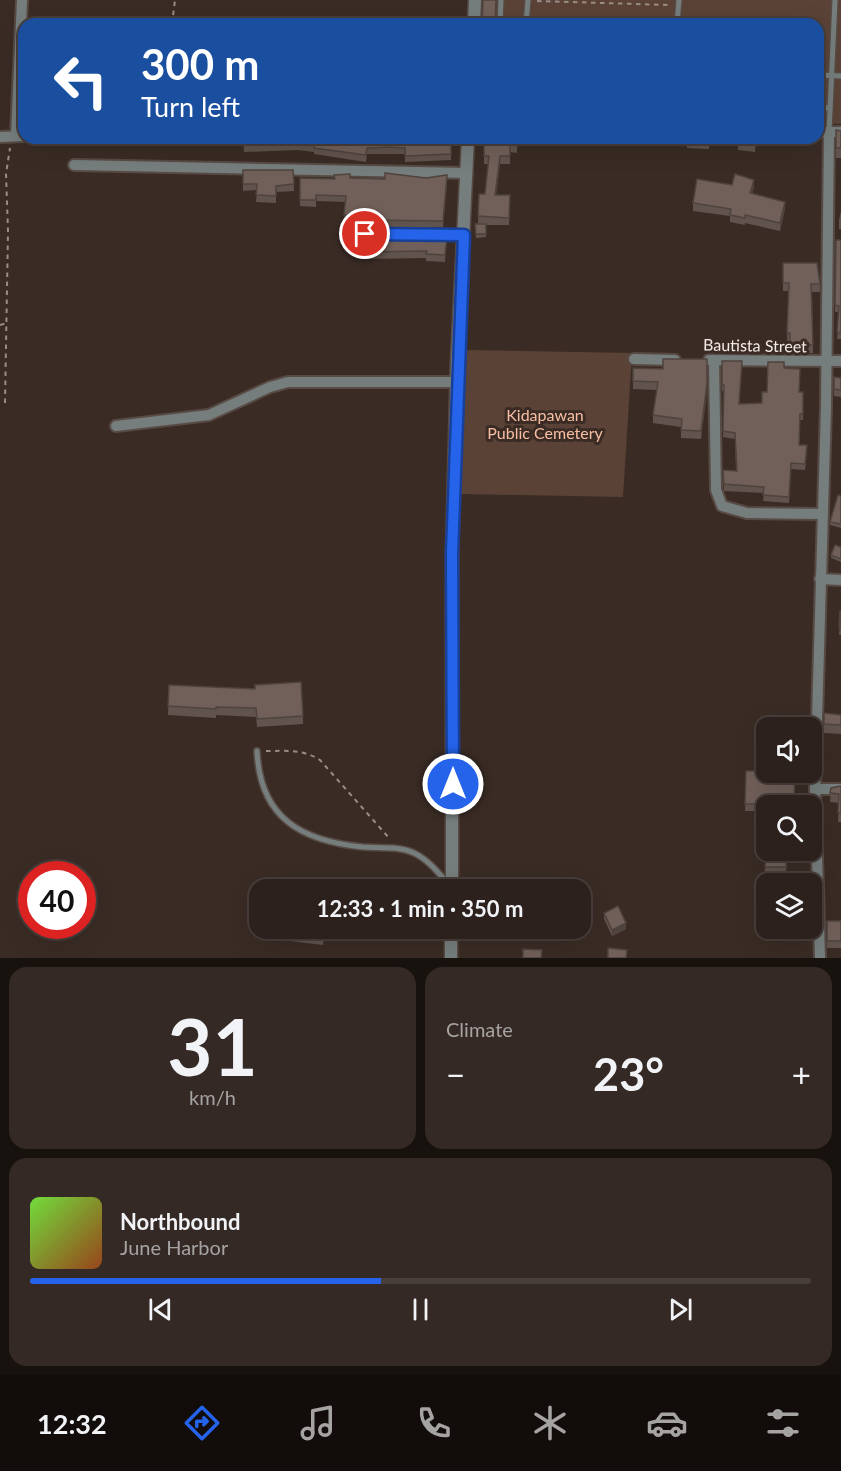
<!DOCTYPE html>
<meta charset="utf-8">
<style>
:root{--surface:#2c211c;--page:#342925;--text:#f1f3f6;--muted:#a6a3a3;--line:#483e3b;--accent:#2563eb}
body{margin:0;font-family:Lato,sans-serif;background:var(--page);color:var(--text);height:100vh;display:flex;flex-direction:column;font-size:22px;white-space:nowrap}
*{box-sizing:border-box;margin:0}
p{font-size:20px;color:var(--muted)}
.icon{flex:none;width:33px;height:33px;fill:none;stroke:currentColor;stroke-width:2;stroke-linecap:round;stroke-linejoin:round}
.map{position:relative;height:958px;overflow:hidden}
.sheet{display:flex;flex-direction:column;gap:9px;padding:9px;background:#18120f;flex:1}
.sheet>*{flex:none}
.top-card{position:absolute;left:18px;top:18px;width:806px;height:126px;border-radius:18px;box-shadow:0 6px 24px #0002,0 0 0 2px var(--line);background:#1a4fa0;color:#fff;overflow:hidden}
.buttons{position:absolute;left:756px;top:717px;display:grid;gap:12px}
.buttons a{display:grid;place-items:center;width:66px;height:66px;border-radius:12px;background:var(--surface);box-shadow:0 6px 24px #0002,0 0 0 2px var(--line);font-size:30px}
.speed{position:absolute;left:18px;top:861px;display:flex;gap:12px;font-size:30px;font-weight:700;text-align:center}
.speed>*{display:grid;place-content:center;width:78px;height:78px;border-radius:50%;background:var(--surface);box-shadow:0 6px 24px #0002,0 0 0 2px var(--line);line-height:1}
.speed .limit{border:9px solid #d22;background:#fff;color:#111}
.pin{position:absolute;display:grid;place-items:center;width:51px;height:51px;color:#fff;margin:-26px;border:3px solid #fff;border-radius:50%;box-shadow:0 2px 6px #0007}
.me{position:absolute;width:66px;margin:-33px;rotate:0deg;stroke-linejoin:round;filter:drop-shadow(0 0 4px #0008)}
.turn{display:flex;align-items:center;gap:21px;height:126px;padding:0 24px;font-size:27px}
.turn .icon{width:78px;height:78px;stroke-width:2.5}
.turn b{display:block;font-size:42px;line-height:51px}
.big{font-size:45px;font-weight:700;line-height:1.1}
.sheet .card{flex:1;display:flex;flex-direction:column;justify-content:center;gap:9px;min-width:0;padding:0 21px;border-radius:18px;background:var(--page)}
.sheet .dial{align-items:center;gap:0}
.dial b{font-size:78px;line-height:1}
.song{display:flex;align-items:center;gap:18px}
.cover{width:72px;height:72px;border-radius:9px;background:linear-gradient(135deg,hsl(100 70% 55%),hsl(20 70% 35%))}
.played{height:6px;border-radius:3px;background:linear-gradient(90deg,var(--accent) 45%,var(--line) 45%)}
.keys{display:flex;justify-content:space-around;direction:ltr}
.heat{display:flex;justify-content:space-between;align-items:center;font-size:33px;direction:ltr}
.sheet .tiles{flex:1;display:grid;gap:9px;grid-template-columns:1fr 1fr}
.card:last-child{grid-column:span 2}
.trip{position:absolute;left:249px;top:879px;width:342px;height:60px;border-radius:18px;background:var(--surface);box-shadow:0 6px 24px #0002,0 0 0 2px var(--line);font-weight:700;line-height:60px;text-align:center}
.tabs{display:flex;height:96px;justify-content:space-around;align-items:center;background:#120d0b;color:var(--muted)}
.tabs .icon{width:42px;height:42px}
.tabs .selected{color:var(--accent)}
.tabs b{font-size:27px;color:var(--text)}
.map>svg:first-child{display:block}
</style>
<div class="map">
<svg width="841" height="958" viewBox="0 0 841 958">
<rect width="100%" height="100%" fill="#3a2c25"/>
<!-- green -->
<g fill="#5a4236">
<polygon points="483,0 841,0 841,124 818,123 818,24 481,24"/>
<polygon points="465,350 632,353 623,497 461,494"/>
</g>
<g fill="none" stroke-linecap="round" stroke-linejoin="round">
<defs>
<g id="service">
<polyline points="500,24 501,0"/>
<polyline points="526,24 528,0"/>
<polyline points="677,24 679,0"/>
<polyline points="818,75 841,76"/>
<polyline points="818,107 830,108"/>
<polyline points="829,132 835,0"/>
<path d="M257 751C260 818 301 841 363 847 379 848 399 846 414 853 429 860 440 875 451 887"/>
</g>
<g id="minor">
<polyline points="818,132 841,132"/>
<polyline points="16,136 22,0"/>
<polyline points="0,137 24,136"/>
<polyline points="74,165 467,173"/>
<polyline points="365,234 464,235"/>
<polyline points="634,359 675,360"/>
<polyline points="709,360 841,361"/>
<polyline points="714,360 716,490 722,506 747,513 821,514"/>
<polyline points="116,426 209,415 270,387 288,382 457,382"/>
<polyline points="820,579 841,580"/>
<polyline points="815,789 841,789"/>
<polyline points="820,958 815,789 826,407 829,132"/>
</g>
<g id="tertiary">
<polyline points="474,24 475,0"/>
<polyline points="452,890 452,553 457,361 468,138"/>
<polyline points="451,958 451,928"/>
</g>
</defs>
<!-- service casing -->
<use href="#service" stroke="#584a44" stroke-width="8"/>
<!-- minor casing -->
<use href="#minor" stroke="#584a44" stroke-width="14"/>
<!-- tertiary casing -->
<use href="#tertiary" stroke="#584a44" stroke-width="15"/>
<!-- path -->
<g stroke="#998d87" stroke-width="2" stroke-dasharray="4.5 4.5" stroke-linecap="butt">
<polyline points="537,1 669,5"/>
<polyline points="172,24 175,0"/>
<polyline points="0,325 7,323"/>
<polyline points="5,403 8,231 6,174 10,148"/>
<path d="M266 751C286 751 303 749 320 760L390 839"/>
</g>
<!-- service -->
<use href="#service" stroke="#757e7d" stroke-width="5"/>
<!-- minor -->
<use href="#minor" stroke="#757e7d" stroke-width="10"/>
<!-- tertiary -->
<use href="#tertiary" stroke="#757e7d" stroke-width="12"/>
</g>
<!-- wall -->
<g fill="#61534d">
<polygon points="836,130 841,131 841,158 836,158"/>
<polygon points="243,138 451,138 451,160 405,162 405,154 367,154 366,162 314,154 314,152 298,150 244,152"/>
<polygon points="493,138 517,138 517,153 510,152 510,164 500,164 496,195 510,195 509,225 486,225 486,237 476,238 475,224 478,224 479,194 485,194 488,164 484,164 484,145 493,145"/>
<polygon points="618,138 756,138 755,152 738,150 738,144 709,142 709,149 687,148 687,145 618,139"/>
<polygon points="243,170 293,170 294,191 276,192 276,203 256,202 257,190 243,191"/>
<polygon points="300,178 335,179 350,178 447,182 443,227 362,227 362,223 344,222 346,202 316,201 316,207 300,206"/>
<polygon points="732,185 754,187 752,194 785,209 780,231 745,223 745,225 730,222 730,216 693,211 693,203"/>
<polygon points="841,211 841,229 839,229 839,220"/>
<polygon points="362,234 447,236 445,262 426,261 426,258 362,259"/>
<polygon points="836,240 841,240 841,339 837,339 839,312 835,312"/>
<polygon points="783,263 820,284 820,292 812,292 813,353 790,352 790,341 787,341 789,291 783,291"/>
<polygon points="722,361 740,404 762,403 784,368 803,398 803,420 800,420 799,445 807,452 805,470 791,469 789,503 763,501 764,493 724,491 723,470 736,471 735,439 723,437 724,391 722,391"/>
<polygon points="633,368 707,391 701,439 681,438 681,427 653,423 653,415 657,390 633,389"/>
<polygon points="834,377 841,378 841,397 834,396"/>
<polygon points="841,496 841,528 830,525 830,522"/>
<polygon points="841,547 841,562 831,558 831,555"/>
<polygon points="841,611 841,635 839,635"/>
<polygon points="169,685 303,716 303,724 257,727 256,717 216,715 216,718 168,715"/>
<polygon points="824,713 841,715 841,734 824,733"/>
<polygon points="746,771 760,775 795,776 794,806 766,806 766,811 745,811"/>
<polygon points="841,786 841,822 838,822 839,803 830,802 831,788"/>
<polygon points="787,850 786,874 765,874 765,867"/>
<polygon points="604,913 626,929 612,936 604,919"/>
<rect x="827" y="921" width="14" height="27"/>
<polygon points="290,928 325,928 323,945 290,941"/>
</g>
<!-- shaded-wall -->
<g fill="#4f433e">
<polygon points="500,156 500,164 495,203 495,195"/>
<polygon points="754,180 754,187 750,201 750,193"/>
<polygon points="785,202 785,209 780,231 780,223"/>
<polygon points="707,383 707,391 701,439 701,431"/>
<polygon points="626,923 626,929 612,936 612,930"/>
</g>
<!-- building -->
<g fill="#716059" stroke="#4f433e" stroke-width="1.5">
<polygon points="483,0 496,0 495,24 482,24"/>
<polygon points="836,130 841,131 841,148 836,148"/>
<polygon points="244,138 451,138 451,154 405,156 405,148 388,147 367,148 366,155 314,148 314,145 298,144 244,145"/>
<polygon points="493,138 517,138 517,145 510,144 510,156 500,156 495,195 510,195 509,218 478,216 479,194 485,194 489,156 484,156 484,145 493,145"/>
<polygon points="685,138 709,138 709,142 687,141 688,138"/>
<polygon points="739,138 755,138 755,145 738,144"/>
<polygon points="243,170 293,170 294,184 276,186 276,196 256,195 257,184 243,184"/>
<polygon points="385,173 426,178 447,175 443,221 362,220 362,217 344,215 346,196 316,195 316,200 300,200 300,178 335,179 334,175 350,174 350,178 385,179"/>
<polygon points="735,174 754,180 750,193 785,202 780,223 745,215 745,218 730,215 731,209 693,203 697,179 732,185"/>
<polygon points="475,224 486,224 486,234 476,234"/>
<polygon points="362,234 447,236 445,255 426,254 427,251 362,252"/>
<polygon points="836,240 841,240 841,333 837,332 839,306 835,305"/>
<polygon points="783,263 817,263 820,284 811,284 813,345 790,344 790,333 787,333 789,283 783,283"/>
<polygon points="663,359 707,359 707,383 701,431 681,430 682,419 653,415 658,382 633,381 633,368 663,369"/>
<polygon points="722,361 742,361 739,404 762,403 762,392 767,392 768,362 784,362 784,368 800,369 799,392 803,392 803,414 800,414 799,445 807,445 805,464 791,463 789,497 763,495 764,487 724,484 723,470 737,471 735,433 723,431 724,385 722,385"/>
<polygon points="834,377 841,378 841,390 834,389"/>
<polygon points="838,495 841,496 841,524 830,522"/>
<polygon points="835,545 841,547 841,559 831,555"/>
<polygon points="840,611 841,611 841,628 839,628"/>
<polygon points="301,682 303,716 257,719 256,708 216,707 216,709 168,706 169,685 255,689 255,685"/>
<polygon points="824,713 841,715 841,725 824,724"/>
<polygon points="746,771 760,771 760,775 795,776 794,799 788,799 787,806 775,806 775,804 745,804"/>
<polygon points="841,786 841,813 838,813 839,794 830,793 831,788"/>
<polygon points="767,850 787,850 786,867 765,867"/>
<polygon points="618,906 626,923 612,930 604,913"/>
<rect x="827" y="921" width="14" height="20"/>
<polygon points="290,928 324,928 323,935 290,931"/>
<polygon points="608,948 627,950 626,958 608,958"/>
<polygon points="523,949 542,950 541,958 523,958"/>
</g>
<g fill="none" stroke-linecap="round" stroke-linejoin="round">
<defs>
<polyline id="route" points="365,234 464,235 452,553 453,784"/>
</defs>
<!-- route casing -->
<use href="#route" stroke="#184099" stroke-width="15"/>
<!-- route -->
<use href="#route" stroke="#2563eb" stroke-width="10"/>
</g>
<g text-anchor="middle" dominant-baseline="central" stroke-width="6" stroke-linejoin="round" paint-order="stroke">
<!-- street labels -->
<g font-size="16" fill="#f4eae5" stroke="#3a2c25">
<text transform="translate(755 345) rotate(1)">Bautista Street</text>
</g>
<!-- park labels -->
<g font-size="16" fill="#f8bea3" stroke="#3a2c25">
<text x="545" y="414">Kidapawan<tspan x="545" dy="18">Public Cemetery</tspan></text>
</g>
</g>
</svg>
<div class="buttons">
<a><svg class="icon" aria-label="sound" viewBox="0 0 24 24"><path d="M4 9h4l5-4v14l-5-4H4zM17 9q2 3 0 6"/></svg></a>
<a><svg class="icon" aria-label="search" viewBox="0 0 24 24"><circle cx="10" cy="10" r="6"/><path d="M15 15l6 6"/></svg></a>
<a><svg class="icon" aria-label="layers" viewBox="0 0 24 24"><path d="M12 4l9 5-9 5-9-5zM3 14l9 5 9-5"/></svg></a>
</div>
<div class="speed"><div class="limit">40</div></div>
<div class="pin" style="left:365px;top:234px;background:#d93025"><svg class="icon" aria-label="arrive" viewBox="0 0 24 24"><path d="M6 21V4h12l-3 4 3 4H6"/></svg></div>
<svg class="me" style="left:453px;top:784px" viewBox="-20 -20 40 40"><circle r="17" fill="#2563eb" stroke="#fff" stroke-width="3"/><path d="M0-11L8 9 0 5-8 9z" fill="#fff"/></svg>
<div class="trip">12:33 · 1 min · 350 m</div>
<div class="top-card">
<div class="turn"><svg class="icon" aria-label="left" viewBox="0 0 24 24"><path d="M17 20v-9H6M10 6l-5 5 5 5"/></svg><div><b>300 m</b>Turn left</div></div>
</div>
</div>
<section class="sheet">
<div class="tiles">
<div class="card dial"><b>31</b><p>km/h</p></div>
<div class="card"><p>Climate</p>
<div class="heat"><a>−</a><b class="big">23°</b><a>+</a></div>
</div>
<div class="card">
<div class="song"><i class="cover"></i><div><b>Northbound</b><p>June Harbor</p></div></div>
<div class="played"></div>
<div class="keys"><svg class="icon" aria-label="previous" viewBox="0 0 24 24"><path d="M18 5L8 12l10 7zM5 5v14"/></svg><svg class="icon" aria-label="pause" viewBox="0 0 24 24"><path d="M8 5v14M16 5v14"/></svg><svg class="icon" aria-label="next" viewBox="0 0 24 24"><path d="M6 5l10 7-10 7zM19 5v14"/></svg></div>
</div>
</div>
</section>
<nav class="tabs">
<b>12:32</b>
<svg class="icon selected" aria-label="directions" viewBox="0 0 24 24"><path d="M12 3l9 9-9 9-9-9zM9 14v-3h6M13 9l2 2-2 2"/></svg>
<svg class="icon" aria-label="music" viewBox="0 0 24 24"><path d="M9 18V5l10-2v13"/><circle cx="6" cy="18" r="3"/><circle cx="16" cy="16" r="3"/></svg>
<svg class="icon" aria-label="phone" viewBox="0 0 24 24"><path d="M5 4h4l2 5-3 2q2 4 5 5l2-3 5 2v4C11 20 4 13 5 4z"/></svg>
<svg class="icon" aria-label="climate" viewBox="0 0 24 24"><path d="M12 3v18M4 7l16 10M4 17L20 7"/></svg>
<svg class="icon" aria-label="car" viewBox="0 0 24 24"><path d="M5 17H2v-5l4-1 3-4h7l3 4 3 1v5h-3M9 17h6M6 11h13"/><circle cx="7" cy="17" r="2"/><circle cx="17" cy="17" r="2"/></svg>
<svg class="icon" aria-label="filters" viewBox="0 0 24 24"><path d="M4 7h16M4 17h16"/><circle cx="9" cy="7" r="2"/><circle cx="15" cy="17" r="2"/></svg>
</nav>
